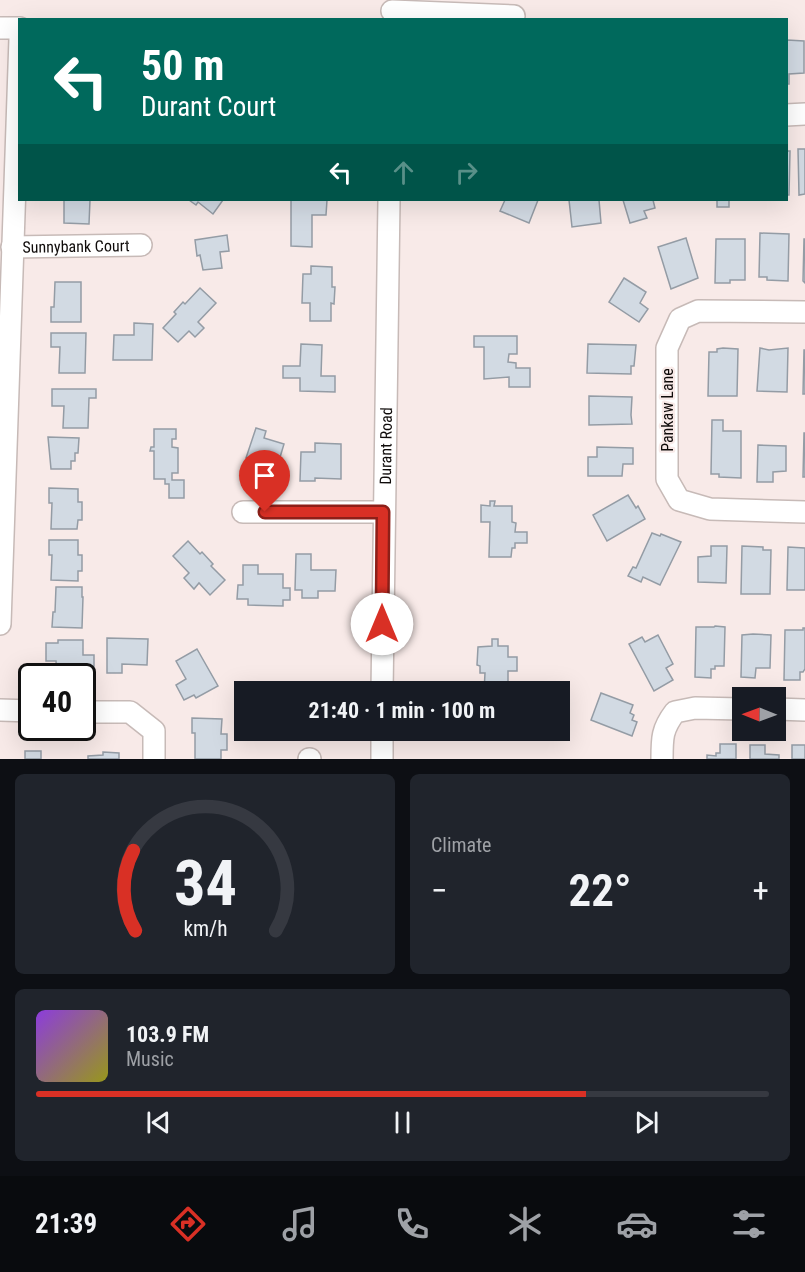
<!DOCTYPE html>
<meta charset="utf-8">
<style>
:root{--surface:#171b24;--page:#20242c;--text:#f1f3f6;--muted:#9ea1a6;--line:#363941;--accent:#d93025}
body{margin:0;font-family:"Roboto Condensed",sans-serif;background:var(--page);color:var(--text);height:100vh;display:flex;flex-direction:column;font-size:22px;white-space:nowrap}
*{box-sizing:border-box;margin:0}
p{font-size:20px;color:var(--muted)}
.icon{flex:none;width:33px;height:33px;fill:none;stroke:currentColor;stroke-width:2;stroke-linecap:round;stroke-linejoin:round}
.map{position:relative;height:759px;overflow:hidden}
.panel{display:flex;flex-direction:column;gap:15px;padding:15px;background:#0d0f14;flex:1}
.panel>*{flex:none}
.banner{position:absolute;left:18px;top:18px;width:770px;height:183px;border-radius:0px;box-shadow:0 6px 24px #0002;background:#00695c;color:#fff;overflow:hidden}
.needle{width:39px;rotate:271deg}
.tools{position:absolute;left:732px;top:687px;display:grid;gap:12px}
.tools a{display:grid;place-items:center;width:54px;height:54px;border-radius:0px;background:var(--surface);box-shadow:0 6px 24px #0002;font-size:30px}
.speed{position:absolute;left:18px;top:663px;display:flex;gap:12px;font-size:30px;font-weight:700;text-align:center}
.speed>*{display:grid;place-content:center;width:78px;height:78px;border-radius:50%;background:var(--surface);box-shadow:0 6px 24px #0002;line-height:1}
.speed .limit{border:3px solid #111;border-radius:9px;background:#fff;color:#111}
.pin{position:absolute;display:grid;place-items:center;width:51px;height:51px;color:#fff;margin:-62px -26px;border-radius:50% 50% 50% 0;rotate:-45deg;box-shadow:0 0 6px #0007}
.pin .icon{rotate:45deg}
.me{position:absolute;width:66px;margin:-33px;rotate:0deg;stroke-linejoin:round;filter:drop-shadow(0 0 4px #0008)}
.turn{display:flex;align-items:center;gap:21px;height:126px;padding:0 24px;font-size:27px}
.turn .icon{width:78px;height:78px;stroke-width:2.5}
.turn b{display:block;font-size:42px;line-height:51px}
.lanes{display:flex;align-items:center;height:57px;padding:0 24px;background:#0003;justify-content:center;gap:30px;direction:ltr}
.lanes .off{opacity:.35}
.big{font-size:45px;font-weight:700;line-height:1.1}
.panel .card{flex:1;display:flex;flex-direction:column;justify-content:center;gap:9px;min-width:0;padding:0 21px;border-radius:9px;background:var(--page)}
.panel .dial{align-items:center;gap:0}
.dial svg{height:156px;overflow:visible;fill:none;stroke:var(--line);stroke-width:7;stroke-linecap:round;text-anchor:middle}
.dial text{fill:var(--text);stroke:none}
.song{display:flex;align-items:center;gap:18px}
.cover{width:72px;height:72px;border-radius:9px;background:linear-gradient(135deg,hsl(270 70% 55%),hsl(60 70% 35%))}
.played{height:6px;border-radius:3px;background:linear-gradient(90deg,var(--accent) 75%,var(--line) 75%)}
.keys{display:flex;justify-content:space-around;direction:ltr}
.heat{display:flex;justify-content:space-between;align-items:center;font-size:33px;direction:ltr}
.panel .tiles{flex:1;display:grid;gap:15px;grid-template-columns:1fr 1fr}
.card:last-child{grid-column:span 2}
.trip{position:absolute;left:234px;top:681px;width:336px;height:60px;border-radius:0px;background:var(--surface);box-shadow:0 6px 24px #0002;font-weight:700;line-height:60px;text-align:center}
.menu{display:flex;height:96px;justify-content:space-around;align-items:center;background:#090b0e;color:var(--muted)}
.menu .icon{width:42px;height:42px}
.menu .selected{color:var(--accent)}
.menu b{font-size:27px;color:var(--text)}
.map>svg:first-child{display:block}
</style>
<div class="map">
<svg width="805" height="759" viewBox="0 0 805 759">
<rect width="100%" height="100%" fill="#f8eae8"/>
<!-- building -->
<g fill="#d2dae3" stroke="#949ca5" stroke-width="1.5">
<polygon points="787,40 804,41 804,73 789,74 789,84 786,84"/>
<polygon points="798,149 805,149 805,194 799,195"/>
<polygon points="786,151 790,151 789,195 786,195"/>
<polygon points="64,200 90,200 89,224 64,223"/>
<polygon points="189,200 223,200 213,214 198,202 196,205"/>
<polygon points="291,200 327,200 326,215 312,215 312,247 291,246"/>
<polygon points="505,200 538,200 529,223 500,211"/>
<polygon points="569,200 599,200 601,223 572,227"/>
<polygon points="623,200 653,200 655,208 644,211 647,218 630,223"/>
<rect x="717" y="200" width="12" height="7"/>
<polygon points="760,233 789,234 788,281 767,280 767,277 759,277"/>
<polygon points="227,235 229,251 220,252 222,268 203,270 200,255 197,256 195,240"/>
<polygon points="686,238 698,278 671,289 658,247"/>
<polygon points="716,239 745,239 745,280 730,280 730,283 715,283"/>
<polygon points="804,239 805,239 805,283 803,281"/>
<polygon points="311,266 332,267 332,287 335,287 334,304 331,303 331,321 310,321 310,303 302,303 303,274 311,274"/>
<polygon points="624,278 646,292 640,303 648,309 639,322 609,302"/>
<polygon points="55,282 81,282 81,322 51,322 51,307 54,307"/>
<polygon points="200,288 216,303 198,322 204,328 195,337 189,331 178,342 163,328 176,314 174,312 183,302 185,304"/>
<polygon points="134,323 153,324 152,360 113,360 114,335 134,335"/>
<polygon points="51,333 86,333 85,373 59,373 60,347 51,347"/>
<polygon points="474,336 517,336 517,354 509,354 508,362 516,363 516,368 530,368 530,387 509,387 509,377 484,379 484,347 474,347"/>
<polygon points="301,344 322,345 321,376 335,376 335,392 300,391 300,378 283,378 283,366 300,366"/>
<polygon points="588,344 636,345 634,366 631,366 631,374 587,373"/>
<polygon points="723,348 738,349 737,396 708,396 709,352 717,352 717,349"/>
<polygon points="760,348 769,350 788,348 787,392 757,391"/>
<polygon points="804,350 805,350 805,394 803,394"/>
<polygon points="52,389 96,389 96,398 89,398 88,428 63,428 64,406 52,406"/>
<polygon points="589,396 632,397 631,415 632,424 589,425"/>
<polygon points="712,420 723,420 723,431 741,431 741,478 719,477 719,474 711,474"/>
<polygon points="256,428 266,431 264,438 284,444 278,464 263,460 262,463 246,458"/>
<polygon points="154,429 176,429 176,439 172,439 172,447 178,448 178,473 172,473 172,480 184,480 184,498 169,498 169,484 165,484 165,479 154,479 154,451 150,451 151,447 154,447"/>
<polygon points="804,433 805,433 805,477 803,477"/>
<polygon points="48,437 79,438 78,453 75,453 75,461 71,461 71,469 51,469"/>
<polygon points="315,443 341,444 341,479 315,478 315,481 300,481 301,452 315,452"/>
<polygon points="758,445 786,446 786,471 773,472 773,482 757,482"/>
<polygon points="597,447 633,448 633,464 623,464 622,476 588,476 588,457 597,457"/>
<polygon points="49,488 78,489 78,502 82,502 82,520 78,520 77,529 51,529 52,503 49,503"/>
<polygon points="628,495 636,508 638,506 645,519 607,541 593,515"/>
<polygon points="490,501 495,501 494,506 512,506 512,522 516,523 515,532 527,532 527,543 515,543 515,548 512,548 511,557 489,557 490,522 481,522 481,505 490,506"/>
<polygon points="652,533 660,536 661,534 681,542 660,585 643,577 641,582 628,576 633,567 636,568"/>
<polygon points="49,540 78,540 78,555 82,555 82,571 78,571 78,581 51,580 52,555 49,555"/>
<polygon points="188,541 200,554 202,552 213,564 211,566 225,580 210,595 199,583 194,589 184,578 189,573 173,556"/>
<polygon points="711,546 727,546 726,583 698,582 698,557 711,556"/>
<polygon points="742,546 763,547 763,550 771,550 770,594 741,594"/>
<polygon points="788,547 805,548 805,590 787,590"/>
<polygon points="296,554 311,554 311,570 336,570 335,591 318,591 318,598 302,598 302,590 295,590"/>
<polygon points="243,565 258,565 258,574 283,574 283,588 290,588 290,600 283,600 283,606 248,605 248,599 237,599 238,585 243,585"/>
<polygon points="56,587 82,587 82,597 83,597 82,628 52,627 53,612 55,612"/>
<polygon points="715,626 725,627 724,666 715,666 715,669 711,669 711,678 695,677 696,627 714,627"/>
<polygon points="803,628 805,628 805,669 803,672 800,672 800,680 784,680 785,630 803,630"/>
<polygon points="753,634 771,635 770,668 756,668 755,678 741,677 742,635"/>
<polygon points="658,635 673,664 666,668 673,680 654,691 629,644 642,637 645,642"/>
<polygon points="107,638 148,639 147,665 122,664 122,673 107,673"/>
<polygon points="492,639 498,639 498,646 508,646 508,657 517,657 517,671 508,671 508,692 484,692 485,673 480,673 480,666 477,665 478,647 492,646"/>
<polygon points="58,640 83,640 83,655 94,655 94,674 82,674 82,676 57,676 56,661 46,661 46,643 58,643"/>
<polygon points="197,649 218,686 196,698 194,695 184,700 176,685 186,679 176,661"/>
<polygon points="601,693 633,705 630,713 634,715 632,720 637,722 632,736 591,720"/>
<polygon points="192,718 222,719 221,734 227,734 227,750 221,750 221,759 195,759 195,733 192,733"/>
<polygon points="720,744 736,744 736,759 707,759 707,755 716,756 716,753 720,753"/>
<polygon points="750,745 765,745 765,754 779,755 779,759 750,759"/>
<rect x="792" y="745" width="13" height="14"/>
<rect x="25" y="751" width="16" height="8"/>
<polygon points="103,752 119,753 119,759 88,759 88,756 103,755"/>
</g>
<g fill="none" stroke-linecap="round" stroke-linejoin="round">
<defs>
<g id="minor">
<polyline points="392,11 514,16"/>
<polyline points="0,28 20,28"/>
<polyline points="786,115 805,114"/>
<path id="s1" d="M12 247 141 245"/>
<polyline points="805,312 698,311 680,319 667,348 667,479 679,500 710,509 805,512"/>
<polyline points="243,512 383,512"/>
<polyline points="0,624 20,38"/>
<path id="s2" d="M382 692 389 200"/>
<polyline points="776,709 805,710"/>
<polyline points="0,710 32,711"/>
<polyline points="82,712 130,712 154,731 154,759"/>
<polyline points="309,759 310,759"/>
<polyline points="382,759 382,730"/>
<path d="M662 759C662 738 662 729 675 712L695 708 742 709"/>
</g>
</defs>
<!-- minor casing -->
<use href="#minor" stroke="#c7bab7" stroke-width="24"/>
<!-- minor -->
<use href="#minor" stroke="#fff" stroke-width="21"/>
</g>
<g fill="none" stroke-linecap="round" stroke-linejoin="round">
<defs>
<polyline id="route" points="265,512 383,512 382,624"/>
</defs>
<!-- route casing -->
<use href="#route" stroke="#8d1f18" stroke-width="15"/>
<!-- route -->
<use href="#route" stroke="#d93025" stroke-width="10"/>
</g>
<g text-anchor="middle" dominant-baseline="central" stroke-width="4.5" stroke-linejoin="round" paint-order="stroke">
<!-- street labels -->
<g font-size="16" fill="#0f0b0a" stroke="#f8eae8">
<text stroke="none"><textPath href="#s1" startOffset="64">Sunnybank Court</textPath></text>
<text transform="translate(667 410) rotate(-90)">Pankaw Lane</text>
<text stroke="none"><textPath href="#s2" startOffset="246">Durant Road</textPath></text>
</g>
</g>
</svg>
<div class="tools">
<a><svg class="needle" viewBox="-14 -14 28 28"><path d="M0-13l5 13h-10z" fill="#e53935"/><path d="M0 13l5-13h-10z" fill="#9ea1a6"/></svg></a>
</div>
<div class="speed"><div class="limit">40</div></div>
<div class="pin" style="left:265px;top:512px;background:#d93025"><svg class="icon" aria-label="arrive" viewBox="0 0 24 24"><path d="M6 21V4h12l-3 4 3 4H6"/></svg></div>
<svg class="me" style="left:382px;top:624px" viewBox="-20 -20 40 40"><circle r="19" fill="#fff"/><path d="M0-13L10 11 0 6-10 11z" fill="#d93025"/></svg>
<div class="trip">21:40 · 1 min · 100 m</div>
<div class="banner">
<div class="turn"><svg class="icon" aria-label="left" viewBox="0 0 24 24"><path d="M17 20v-9H6M10 6l-5 5 5 5"/></svg><div><b>50 m</b>Durant Court</div></div>
<div class="lanes"><svg class="icon" aria-label="left" viewBox="0 0 24 24"><path d="M17 20v-9H6M10 6l-5 5 5 5"/></svg><svg class="icon off" aria-label="ahead" viewBox="0 0 24 24"><path d="M12 20V5M6 11l6-6 6 6"/></svg><svg class="icon off" aria-label="right" viewBox="0 0 24 24"><path d="M7 20v-9h11M14 6l5 5-5 5"/></svg></div>
</div>
</div>
<section class="panel">
<div class="tiles">
<div class="card dial"><svg viewBox="0 0 100 80">
<path d="M14 69A42 42 0 1 1 86 69"/>
<path d="M14 69A42 42 0 0 1 13 28" stroke="#d93025"/>
<text x="50" y="56" font-size="32" font-weight="700">34</text>
<text x="50" y="72" font-size="11">km/h</text>
</svg></div>
<div class="card"><p>Climate</p>
<div class="heat"><a>−</a><b class="big">22°</b><a>+</a></div>
</div>
<div class="card">
<div class="song"><i class="cover"></i><div><b>103.9 FM</b><p>Music</p></div></div>
<div class="played"></div>
<div class="keys"><svg class="icon" aria-label="previous" viewBox="0 0 24 24"><path d="M18 5L8 12l10 7zM5 5v14"/></svg><svg class="icon" aria-label="pause" viewBox="0 0 24 24"><path d="M8 5v14M16 5v14"/></svg><svg class="icon" aria-label="next" viewBox="0 0 24 24"><path d="M6 5l10 7-10 7zM19 5v14"/></svg></div>
</div>
</div>
</section>
<nav class="menu">
<b>21:39</b>
<svg class="icon selected" aria-label="directions" viewBox="0 0 24 24"><path d="M12 3l9 9-9 9-9-9zM9 14v-3h6M13 9l2 2-2 2"/></svg>
<svg class="icon" aria-label="music" viewBox="0 0 24 24"><path d="M9 18V5l10-2v13"/><circle cx="6" cy="18" r="3"/><circle cx="16" cy="16" r="3"/></svg>
<svg class="icon" aria-label="phone" viewBox="0 0 24 24"><path d="M5 4h4l2 5-3 2q2 4 5 5l2-3 5 2v4C11 20 4 13 5 4z"/></svg>
<svg class="icon" aria-label="climate" viewBox="0 0 24 24"><path d="M12 3v18M4 7l16 10M4 17L20 7"/></svg>
<svg class="icon" aria-label="car" viewBox="0 0 24 24"><path d="M5 17H2v-5l4-1 3-4h7l3 4 3 1v5h-3M9 17h6M6 11h13"/><circle cx="7" cy="17" r="2"/><circle cx="17" cy="17" r="2"/></svg>
<svg class="icon" aria-label="filters" viewBox="0 0 24 24"><path d="M4 7h16M4 17h16"/><circle cx="9" cy="7" r="2"/><circle cx="15" cy="17" r="2"/></svg>
</nav>
